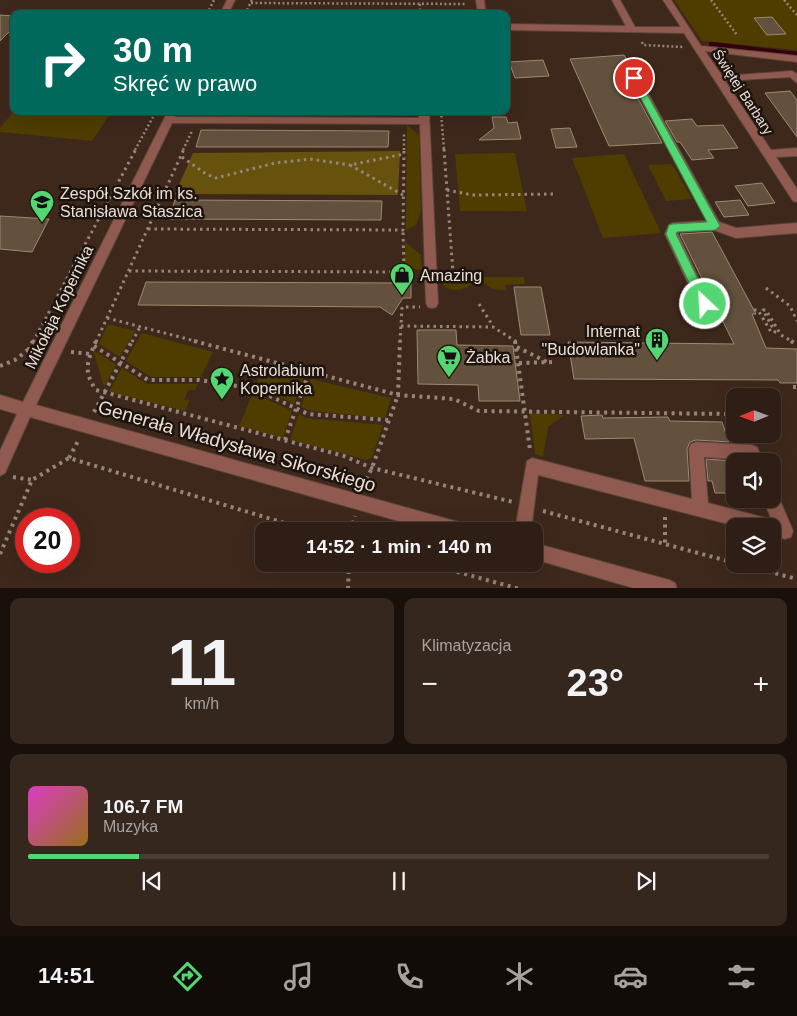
<!DOCTYPE html>
<html lang="pl">
<meta charset="utf-8">
<style>
:root{--surface:#2e1e15;--page:#36271e;--text:#f1f3f6;--muted:#a7a2a0;--line:#493c34;--accent:#54d672}
body{margin:0;font-family:Helvetica,sans-serif;background:var(--page);color:var(--text);height:100vh;display:flex;flex-direction:column;font-size:19px;white-space:nowrap}
*{box-sizing:border-box;margin:0}
p{font-size:16px;color:var(--muted)}
.icon{flex:none;width:28px;height:28px;fill:none;stroke:currentColor;stroke-width:2;stroke-linecap:round;stroke-linejoin:round}
.map{position:relative;height:588px;overflow:hidden}
.details{display:flex;flex-direction:column;gap:10px;padding:10px;background:#19100c;flex:1}
.details>*{flex:none}
.hud{position:absolute;left:10px;top:10px;width:500px;height:105px;border-radius:10px;box-shadow:0 5px 20px #0002,0 0 0 1px var(--line);background:#00695c;color:#fff;overflow:hidden}
.needle{width:32px;rotate:269deg}
.tools{position:absolute;left:726px;top:388px;display:grid;gap:10px}
.tools a{display:grid;place-items:center;width:55px;height:55px;border-radius:10px;background:var(--surface);box-shadow:0 5px 20px #0002,0 0 0 1px var(--line);font-size:25px}
.speed{position:absolute;left:15px;top:508px;display:flex;gap:10px;font-size:25px;font-weight:700;text-align:center}
.speed>*{display:grid;place-content:center;width:65px;height:65px;border-radius:50%;background:var(--surface);box-shadow:0 5px 20px #0002,0 0 0 1px var(--line);line-height:1}
.speed .limit{border:8px solid #d22;background:#fff;color:#111}
.pin{position:absolute;display:grid;place-items:center;width:42px;height:42px;color:#fff;margin:-21px;border:2px solid #fff;border-radius:50%;box-shadow:0 1px 5px #0007}
.me{position:absolute;width:55px;margin:-28px;rotate:335deg;stroke-linejoin:round;filter:drop-shadow(0 0 4px #0008)}
.turn{display:flex;align-items:center;gap:18px;height:105px;padding:0 20px;font-size:22px}
.turn .icon{width:65px;height:65px;stroke-width:2.5}
.turn b{display:block;font-size:35px;line-height:42px}
.big{font-size:38px;font-weight:600;line-height:1.1}
.details .tile{flex:1;display:flex;flex-direction:column;justify-content:center;gap:8px;min-width:0;padding:0 18px;border-radius:10px;background:var(--page)}
.details .dial{align-items:center;gap:0}
.dial b{font-size:65px;line-height:1}
.song{display:flex;align-items:center;gap:15px}
.cover{width:60px;height:60px;border-radius:8px;background:linear-gradient(135deg,hsl(310 70% 55%),hsl(40 70% 35%))}
.played{height:5px;border-radius:2px;background:linear-gradient(90deg,var(--accent) 15%,var(--line) 15%)}
.keys{display:flex;justify-content:space-around;direction:ltr}
.heat{display:flex;justify-content:space-between;align-items:center;font-size:28px;direction:ltr}
.details .tiles{flex:1;display:grid;gap:10px;grid-template-columns:1fr 1fr}
.tile:last-child{grid-column:span 2}
.trip{position:absolute;left:255px;top:522px;width:288px;height:50px;border-radius:10px;background:var(--surface);box-shadow:0 5px 20px #0002,0 0 0 1px var(--line);font-weight:600;line-height:50px;text-align:center}
.dock{display:flex;height:80px;justify-content:space-around;align-items:center;background:#120c08;color:var(--muted)}
.dock .icon{width:35px;height:35px}
.dock .on{color:var(--accent)}
.dock b{font-size:22px;color:var(--text)}
.map>svg:first-child{display:block}
</style>
<div class="map">
<svg width="797" height="589" viewBox="0 0 797 589">
<rect width="100%" height="100%" fill="#3e281c"/>
<!-- green -->
<g fill="#4f3d00">
<polygon points="674,0 797,0 797,50 702,41"/>
<polygon points="14,111 112,111 92,141 0,132 0,128"/>
<polygon points="407,125 419,135 421,211 416,225 406,230"/>
<polygon points="515,153 527,211 460,211 455,154"/>
<polygon points="624,154 661,233 603,238 572,158"/>
<polygon points="672,164 692,199 666,201 648,165"/>
<polygon points="405,242 421,255 422,270 405,268"/>
<path d="M437 275 471 277 473 283C462 294 441 292 437 275Z"/>
<path d="M485 277H524L525 284 505 285 506 290C496 290 489 289 483 281Z"/>
<polygon points="108,324 135,331 120,357 99,344"/>
<polygon points="142,333 213,352 201,377 151,377 126,361"/>
<polygon points="95,351 116,365 104,387 94,353"/>
<polygon points="264,365 304,376 294,404 256,386"/>
<polygon points="122,368 147,384 198,384 195,390 188,390 184,400 190,400 185,411 109,392"/>
<polygon points="311,379 391,398 385,418 311,411 301,407"/>
<polygon points="253,393 292,411 283,438 239,426"/>
<polygon points="530,413 564,415 548,427 543,457 535,454"/>
<polygon points="299,414 306,418 383,425 372,457 367,460 290,440"/>
</g>
<!-- forest -->
<polygon fill="#67520d" points="400,151 398,195 175,194 193,153"/>
<g fill="none" stroke-linecap="round" stroke-linejoin="round">
<!-- stream -->
<polyline stroke="#33000c" stroke-width="4.5" points="711,44 797,54"/>
</g>
<!-- building -->
<g fill="#63513d" stroke="#9d8974">
<polygon points="0,15 14,16 14,27 0,41"/>
<polygon points="772,17 786,34 767,35 754,18"/>
<polygon points="624,55 633,71 625,72 627,78 662,143 609,146 570,59"/>
<polygon points="543,60 549,76 515,78 509,62"/>
<polygon points="790,91 797,100 797,137 765,93"/>
<polygon points="492,117 506,117 508,123 517,122 521,139 479,140 494,128"/>
<polygon points="692,119 697,126 723,125 738,148 708,150 714,158 692,160 680,142 677,142 665,121"/>
<polygon points="570,128 577,147 556,148 551,129"/>
<polygon points="201,130 389,131 388,147 196,147"/>
<polygon points="762,183 775,203 748,206 735,186"/>
<polygon points="175,200 382,201 381,220 169,219"/>
<polygon points="740,200 749,215 724,217 715,202"/>
<polygon points="0,216 49,219 32,252 0,249"/>
<polygon points="712,232 756,314 752,314 766,348 797,349 797,383 780,383 778,380 574,379 568,342 734,344 680,234"/>
<polygon points="146,282 411,283 411,298 403,298 392,315 380,307 138,305"/>
<polygon points="514,287 541,287 550,335 521,335"/>
<polygon points="417,330 456,330 457,345 513,346 520,401 479,401 478,385 418,384"/>
<polygon points="602,415 603,418 668,417 670,421 722,422 729,442 696,440 690,442 687,449 689,481 645,481 634,438 585,439 581,416"/>
<polygon points="706,459 735,461 735,493 715,493 712,481 708,481"/>
</g>
<g fill="none" stroke-linecap="round" stroke-linejoin="round">
<defs>
<g id="minor">
<polygon points="227,0 235,0 228,14 220,14"/>
<polygon points="476,0 484,0 486,14 478,14"/>
<polygon points="612,0 620,0 635,27 681,27 663,0 671,0 701,46 797,56 797,62 705,51 722,76 792,71 797,74 797,83 790,77 725,81 771,150 797,148 797,156 776,157 797,189 797,202 793,201 684,33 506,30 506,24 626,26"/>
<polygon points="634,74 639,77 719,222 736,228 797,223 797,233 736,238 714,230 677,232 719,322 718,326 713,328 708,326 665,234 669,225 673,223 707,221 629,77"/>
<polygon points="168,111 178,111 175,117 419,118 419,111 429,111 438,303 436,307 432,308 428,307 426,303 420,124 172,123 36,405 462,523 468,525 470,531 434,531 30,417 5,473 0,476 0,451 17,414 0,409 0,395 23,402"/>
<polygon points="696,442 752,445 757,447 763,461 704,457 708,503 766,518 772,520 774,526 772,530 772,526 736,526 538,475 531,531 515,531 527,461 532,458 692,499 689,449 691,444"/>
<polygon points="772,492 777,493 793,531 791,537 785,539 779,537 763,499 772,499"/>
<polygon points="534,543 669,580 675,583 677,589 637,589 534,559"/>
</g>
</defs>
<!-- minor casing -->
<use href="#minor" stroke="#5a453a" stroke-width="2"/>
<!-- path-far2 -->
<g stroke="#97857b" stroke-width="2.5" stroke-dasharray="2 2.5" stroke-linecap="butt">
<polyline points="711,0 737,35"/>
<polyline points="784,0 797,15"/>
<polyline points="251,3 467,4"/>
<polyline points="420,4 420,14"/>
<polyline points="207,14 214,0"/>
<polyline points="245,14 252,0"/>
<polyline points="642,42 643,45 683,47"/>
<polyline points="441,111 444,150"/>
<polyline points="135,150 153,117"/>
<polyline points="183,150 192,131"/>
<polyline points="404,150 404,133"/>
</g>
<!-- path-far1 -->
<g stroke="#97857b" stroke-width="3" stroke-dasharray="2.5 4" stroke-linecap="butt">
<polyline points="444,149 453,273 446,273"/>
<polyline points="182,157 206,174 216,178 275,163 310,159 350,165"/>
<polyline points="447,190 472,195 556,194"/>
<polyline points="403,195 350,165 404,154"/>
<polyline points="148,229 403,230 404,149"/>
<polyline points="129,271 404,272 403,230"/>
<polyline points="404,272 415,272"/>
<polyline points="766,288 790,306 797,321"/>
<polyline points="479,304 493,326"/>
<polyline points="754,310 758,310 771,332 775,332 763,310 766,310 781,335 793,342"/>
<polyline points="107,318 199,342"/>
<polyline points="401,326 493,327 517,342"/>
<polyline points="33,342 136,149"/>
<polyline points="96,342 184,149"/>
<polyline points="132,342 140,327"/>
<polyline points="400,342 402,307 420,307"/>
</g>
<!-- path -->
<g stroke="#97857b" stroke-width="4" stroke-dasharray="3 4.5" stroke-linecap="butt">
<polyline points="33,341 29,349 40,349"/>
<path d="M96 341C87 362 83 371 96 390L344 456 372 468 513 502"/>
<polyline points="194,341 398,395 454,399 479,411 732,414 735,420"/>
<polyline points="515,341 530,450"/>
<polyline points="791,341 797,345"/>
<polyline points="94,346 148,380 199,380 255,389 308,414 388,420"/>
<polyline points="517,347 547,362"/>
<polyline points="71,352 90,354"/>
<polyline points="519,363 555,362"/>
<polyline points="0,366 15,360 29,349"/>
<polyline points="793,387 797,387"/>
<polyline points="94,412 132,341"/>
<polyline points="285,440 309,372"/>
<polyline points="69,458 79,439"/>
<polyline points="13,477 32,480"/>
<polyline points="363,486 372,468 398,395 400,341"/>
<polyline points="543,511 735,563"/>
<polyline points="665,517 665,544"/>
<polyline points="351,531 355,516"/>
<polyline points="0,554 32,480 69,458 311,531"/>
<polyline points="428,564 520,589"/>
<polyline points="739,564 797,579"/>
<polyline points="348,589 349,564"/>
</g>
<!-- minor -->
<use href="#minor" fill="#915a50" fill-rule="evenodd"/>
</g>
<!-- route -->
<polygon fill="#54d672" stroke="#378b4a" points="634,75 638,78 720,226 715,230 677,232 676,234 710,304 705,309 701,308 666,234 669,225 673,224 707,222 630,78"/>
<!-- icons -->
<defs>
<symbol id="school-pin" viewBox="-11 -11 22 30"><path d="M0 17L-7.5 6A9.5 9.5 0 1 1 7.5 6Z" fill="#54d672" stroke="#1d140e"/><path d="M0-5L7-2L0 1L-7-2ZM-4 1L0 2.5L4 1V4Q0 6-4 4Z" fill="#111"/></symbol>
<symbol id="shop-pin" viewBox="-11 -11 22 30"><path d="M0 17L-7.5 6A9.5 9.5 0 1 1 7.5 6Z" fill="#54d672" stroke="#1d140e"/><path d="M-5-2.5h2.3a2.7 3.5 0 0 1 5.4 0H5L5.5 6h-11ZM-1.5-2.5h3a1.5 2.3 0 0 0-3 0Z" fill="#111"/></symbol>
<symbol id="building-pin" viewBox="-11 -11 22 30"><path d="M0 17L-7.5 6A9.5 9.5 0 1 1 7.5 6Z" fill="#54d672" stroke="#1d140e"/><path d="M-4-6H4V6H1V3H-1V6H-4ZM-2.5-4.3h1.7v1.8h-1.7ZM.8-4.3h1.7v1.8H.8ZM-2.5-1h1.7V.8h-1.7ZM.8-1h1.7V.8H.8Z" fill="#111"/></symbol>
<symbol id="supermarket-pin" viewBox="-11 -11 22 30"><path d="M0 17L-7.5 6A9.5 9.5 0 1 1 7.5 6Z" fill="#54d672" stroke="#1d140e"/><path d="M-6-5.5h2.5l.6 2H6L4.5 2H-2.5L-4.4-4H-6ZM-1.5 3.2a1.3 1.3 0 1 0 .1 0ZM3 3.2a1.3 1.3 0 1 0 .1 0Z" fill="#111"/></symbol>
<symbol id="sight-pin" viewBox="-11 -11 22 30"><path d="M0 17L-7.5 6A9.5 9.5 0 1 1 7.5 6Z" fill="#54d672" stroke="#1d140e"/><path d="M0-6L1.8-2.2L6-1.7L2.9 1.2L3.7 5.4L0 3.3L-3.7 5.4L-2.9 1.2L-6-1.7L-1.8-2.2Z" fill="#111"/></symbol>
</defs>
<g fill-rule="evenodd">
<use href="#school-pin" x="28" y="188" width="28" height="38"/>
<use href="#shop-pin" x="388" y="261" width="28" height="38"/>
<use href="#building-pin" x="643" y="326" width="28" height="38"/>
<use href="#supermarket-pin" x="435" y="343" width="28" height="38"/>
<use href="#sight-pin" x="208" y="365" width="28" height="38"/>
</g>
<g text-anchor="middle" dominant-baseline="central" stroke-width="5" stroke-linejoin="round" paint-order="stroke">
<!-- far-street labels -->
<g font-size="14" fill="#ecded6" stroke="#1d140e">
<text transform="translate(743 92) rotate(57)">Świętej Barbary</text>
</g>
<!-- poi labels -->
<g font-size="16" fill="#ecded6" stroke="#1d140e" text-anchor="start">
<text x="60" y="193">Zespół Szkół im ks.<tspan x="60" dy="18">Stanisława Staszica</tspan></text>
<text x="420" y="275">Amazing</text>
<text x="640" y="331" text-anchor="end">Internat<tspan x="640" dy="18">"Budowlanka"</tspan></text>
<text x="466" y="357">Żabka</text>
<text x="240" y="370">Astrolabium<tspan x="240" dy="18">Kopernika</tspan></text>
</g>
<!-- street labels -->
<g font-size="16" fill="#ecded6" stroke="#1d140e">
<text transform="translate(59 307) rotate(-64)">Mikołaja Kopernika</text>
</g>
<!-- near-street labels -->
<g font-size="19" fill="#ecded6" stroke="#1d140e">
<text transform="translate(237 446) rotate(16)">Generała Władysława Sikorskiego</text>
</g>
</g>
</svg>
<div class="tools">
<a><svg class="needle" viewBox="-14 -14 28 28"><path d="M0-13l5 13h-10z" fill="#e53935"/><path d="M0 13l5-13h-10z" fill="#a7a2a0"/></svg></a>
<a><svg class="icon" aria-label="sound" viewBox="0 0 24 24"><path d="M4 9h4l5-4v14l-5-4H4zM17 9q2 3 0 6"/></svg></a>
<a><svg class="icon" aria-label="layers" viewBox="0 0 24 24"><path d="M12 4l9 5-9 5-9-5zM3 14l9 5 9-5"/></svg></a>
</div>
<div class="speed"><div class="limit">20</div></div>
<div class="pin" style="left:634px;top:78px;background:#d93025"><svg class="icon" aria-label="arrive" viewBox="0 0 24 24"><path d="M6 21V4h12l-3 4 3 4H6"/></svg></div>
<svg class="me" style="left:705px;top:304px" viewBox="-20 -20 40 40"><circle r="17" fill="#54d672" stroke="#fff" stroke-width="3"/><path d="M0-11L8 9 0 5-8 9z" fill="#fff"/></svg>
<div class="trip">14:52 · 1 min · 140 m</div>
<div class="hud">
<div class="turn"><svg class="icon" aria-label="right" viewBox="0 0 24 24"><path d="M7 20v-9h11M14 6l5 5-5 5"/></svg><div><b>30 m</b>Skręć w prawo</div></div>
</div>
</div>
<section class="details">
<div class="tiles">
<div class="tile dial"><b>11</b><p>km/h</p></div>
<div class="tile"><p>Klimatyzacja</p>
<div class="heat"><a>−</a><b class="big">23°</b><a>+</a></div>
</div>
<div class="tile">
<div class="song"><i class="cover"></i><div><b>106.7 FM</b><p>Muzyka</p></div></div>
<div class="played"></div>
<div class="keys"><svg class="icon" aria-label="previous" viewBox="0 0 24 24"><path d="M18 5L8 12l10 7zM5 5v14"/></svg><svg class="icon" aria-label="pause" viewBox="0 0 24 24"><path d="M8 5v14M16 5v14"/></svg><svg class="icon" aria-label="next" viewBox="0 0 24 24"><path d="M6 5l10 7-10 7zM19 5v14"/></svg></div>
</div>
</div>
</section>
<nav class="dock">
<b>14:51</b>
<svg class="icon on" aria-label="directions" viewBox="0 0 24 24"><path d="M12 3l9 9-9 9-9-9zM9 14v-3h6M13 9l2 2-2 2"/></svg>
<svg class="icon" aria-label="music" viewBox="0 0 24 24"><path d="M9 18V5l10-2v13"/><circle cx="6" cy="18" r="3"/><circle cx="16" cy="16" r="3"/></svg>
<svg class="icon" aria-label="phone" viewBox="0 0 24 24"><path d="M5 4h4l2 5-3 2q2 4 5 5l2-3 5 2v4C11 20 4 13 5 4z"/></svg>
<svg class="icon" aria-label="climate" viewBox="0 0 24 24"><path d="M12 3v18M4 7l16 10M4 17L20 7"/></svg>
<svg class="icon" aria-label="car" viewBox="0 0 24 24"><path d="M5 17H2v-5l4-1 3-4h7l3 4 3 1v5h-3M9 17h6M6 11h13"/><circle cx="7" cy="17" r="2"/><circle cx="17" cy="17" r="2"/></svg>
<svg class="icon" aria-label="filters" viewBox="0 0 24 24"><path d="M4 7h16M4 17h16"/><circle cx="9" cy="7" r="2"/><circle cx="15" cy="17" r="2"/></svg>
</nav>
